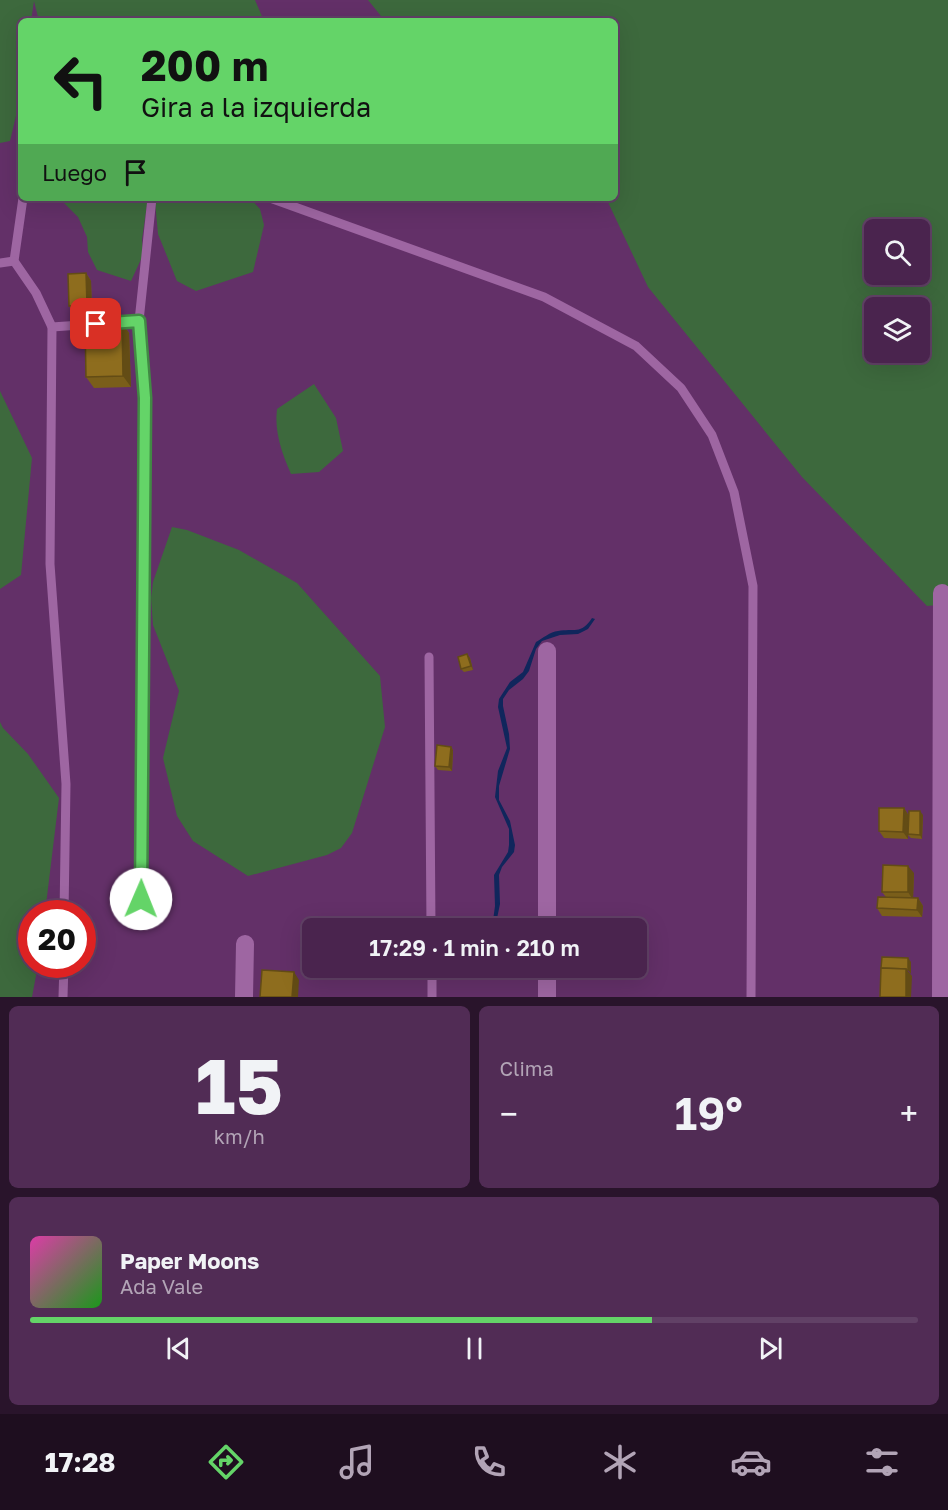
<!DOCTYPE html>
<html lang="es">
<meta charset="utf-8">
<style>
:root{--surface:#4a244e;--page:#512c55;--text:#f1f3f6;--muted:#b2a4b6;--line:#614166;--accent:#64d468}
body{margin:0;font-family:"Golos Text",sans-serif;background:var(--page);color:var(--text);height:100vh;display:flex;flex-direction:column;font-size:22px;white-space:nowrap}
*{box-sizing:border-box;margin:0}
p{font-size:20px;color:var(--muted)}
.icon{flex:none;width:33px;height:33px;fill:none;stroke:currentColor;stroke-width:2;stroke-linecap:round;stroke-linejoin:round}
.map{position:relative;height:997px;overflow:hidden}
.sheet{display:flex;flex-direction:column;gap:9px;padding:9px;background:#29142b;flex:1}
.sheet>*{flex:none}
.banner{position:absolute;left:18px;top:18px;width:600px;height:183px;border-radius:9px;box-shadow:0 6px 24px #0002,0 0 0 2px var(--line);background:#64d468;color:#111;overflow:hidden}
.fabs{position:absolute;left:864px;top:219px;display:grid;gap:12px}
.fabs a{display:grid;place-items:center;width:66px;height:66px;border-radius:9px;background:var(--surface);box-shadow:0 6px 24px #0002,0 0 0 2px var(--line);font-size:30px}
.speed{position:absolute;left:18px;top:900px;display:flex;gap:12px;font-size:30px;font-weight:700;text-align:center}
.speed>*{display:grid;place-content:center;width:78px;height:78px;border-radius:50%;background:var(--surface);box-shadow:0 6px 24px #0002,0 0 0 2px var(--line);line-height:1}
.speed .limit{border:9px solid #d22;background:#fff;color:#111}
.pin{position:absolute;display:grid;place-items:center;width:51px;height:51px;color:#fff;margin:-26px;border-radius:12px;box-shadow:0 3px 9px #0006}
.me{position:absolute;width:66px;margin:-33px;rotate:1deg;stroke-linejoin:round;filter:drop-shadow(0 0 4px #0008)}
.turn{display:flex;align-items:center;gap:21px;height:126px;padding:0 24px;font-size:27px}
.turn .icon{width:78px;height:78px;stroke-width:2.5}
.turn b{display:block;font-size:42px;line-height:51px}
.then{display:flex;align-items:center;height:57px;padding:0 24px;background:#0003;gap:12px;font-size:22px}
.big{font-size:45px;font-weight:600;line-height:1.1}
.sheet .tile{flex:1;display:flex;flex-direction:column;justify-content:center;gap:9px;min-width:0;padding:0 21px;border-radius:9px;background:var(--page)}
.sheet .dial{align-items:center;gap:0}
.dial b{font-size:78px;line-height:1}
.song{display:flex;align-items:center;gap:18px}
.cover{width:72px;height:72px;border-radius:9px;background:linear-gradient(135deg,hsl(320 70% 55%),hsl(120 70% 35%))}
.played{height:6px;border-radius:3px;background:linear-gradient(90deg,var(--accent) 70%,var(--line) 70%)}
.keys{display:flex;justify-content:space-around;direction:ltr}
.heat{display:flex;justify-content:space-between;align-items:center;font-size:33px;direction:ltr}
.sheet .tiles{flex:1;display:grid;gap:9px;grid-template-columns:1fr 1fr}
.tile:last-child{grid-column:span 2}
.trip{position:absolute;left:302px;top:918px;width:345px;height:60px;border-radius:9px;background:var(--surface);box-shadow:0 6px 24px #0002,0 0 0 2px var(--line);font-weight:600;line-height:60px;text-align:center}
.menu{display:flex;height:96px;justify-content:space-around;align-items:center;background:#1e0e1f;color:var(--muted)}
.menu .icon{width:42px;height:42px}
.menu .current{color:var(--accent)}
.menu b{font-size:27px;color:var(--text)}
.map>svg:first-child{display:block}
</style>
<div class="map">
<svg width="948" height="997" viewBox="0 0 948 997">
<rect width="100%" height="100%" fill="#633068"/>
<!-- green -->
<g fill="#3d693d" fill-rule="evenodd">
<polygon points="0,0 255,0 264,21 39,21 34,1 31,21 21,21 21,95 10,141 0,143"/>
<path d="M368 0H948V604L927 606 802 477 648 287 606 198H615V21H385ZM874 230H920V274H874ZM874 308H920V352H874Z"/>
<polygon points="59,198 148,198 142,239 143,255 131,281 97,270 88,252 87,237 78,217"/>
<polygon points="157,198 250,198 260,209 264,225 253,272 196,291 177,281 158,234 155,202"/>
<path d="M314 384 336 418 343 451 319 472 291 474C282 454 274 431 277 409Z"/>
<polygon points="0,391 32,458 21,575 0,589"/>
<polygon points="172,527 187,530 239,550 297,583 380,676 385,727 352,833 341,848 327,855 248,876 193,841 177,816 163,758 179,691 153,625 151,598 153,582"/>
<polygon points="0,722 3,728 28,754 59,798 45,913 32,914 32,964 38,965 32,997 0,997"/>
</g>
<!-- water -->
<path fill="#10265c" d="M592 618 595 619 588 629 578 634 560 635 542 641 536 649 529 671 523 679 509 690 503 699V706L509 734 510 749 499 786V800L510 821 515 845 514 852 502 867 499 875 500 904 495 928H492L495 906 494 875 508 852 509 845V829L495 797 498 771 507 748 498 707 499 699 510 682 523 672 536 642C543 638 550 632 558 631 574 628 581 635 592 618Z"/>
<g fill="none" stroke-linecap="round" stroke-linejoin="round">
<!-- lane -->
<g stroke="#9e66a2" stroke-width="9">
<polyline points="23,198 14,261 36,293 52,327 50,564 66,784 64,914"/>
<polyline points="270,198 544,297 636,346 681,388 712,435 734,492 753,586 751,997"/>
<polyline points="0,263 14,261"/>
<polyline points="109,323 139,321"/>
<polyline points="52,327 95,324"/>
<polyline points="429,657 431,928"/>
<polyline points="141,923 145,398 139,321 152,198"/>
<polyline points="432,968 432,997"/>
<polyline points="63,997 64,964"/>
</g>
<!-- street -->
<g stroke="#9e66a2" stroke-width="18">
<polyline points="547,928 547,651"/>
<polyline points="244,997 245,944"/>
<polyline points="547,997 547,968"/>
<polyline points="941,997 942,593"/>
</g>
</g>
<!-- wall -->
<g fill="#7a5e1a">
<polygon points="86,273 91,281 92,313 74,313 69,306"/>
<polygon points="122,323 129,333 131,387 94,388 86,377"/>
<polygon points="467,654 470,658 473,670 464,672 461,669"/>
<polygon points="451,747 453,750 452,771 438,770 435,766"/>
<polygon points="904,808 909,816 923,815 922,839 911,838 908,835 908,839 884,838 879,831"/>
<polygon points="914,873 913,898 918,898 923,906 922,917 882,916 877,908 886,897 882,892"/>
</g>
<!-- shaded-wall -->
<g fill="#634c15">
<polygon points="86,273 91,281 92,313 87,305"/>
<polygon points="122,323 129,333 131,387 123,376"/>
<polygon points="467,654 470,658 473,670 471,666"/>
<polygon points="451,747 453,750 452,771 449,767"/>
<polygon points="904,808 909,816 908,839 903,832"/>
<polygon points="920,811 923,815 922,839 920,835"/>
<polygon points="908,866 914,873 913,900 908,892"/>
<polygon points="918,898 923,906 922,917 917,910"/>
<polygon points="908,958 911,962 911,974 908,970"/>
<polygon points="906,969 912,976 911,997 906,997"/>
<polygon points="294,972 299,980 298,997 292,997"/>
</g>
<!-- building -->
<g fill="#8e6d1e" stroke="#634c15" stroke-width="1.5">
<polygon points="86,273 87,305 69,306 68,274"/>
<polygon points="85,323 122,323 123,376 86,377"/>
<polygon points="467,654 471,666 461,669 458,657"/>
<polygon points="437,745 451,747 449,767 435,766"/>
<polygon points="879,808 904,808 903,832 879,831"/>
<polygon points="909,811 920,811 920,835 908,834"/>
<polygon points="883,865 908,866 908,892 882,892"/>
<polygon points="878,897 918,898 917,910 877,908"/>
<polygon points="882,957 908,958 908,970 906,970 906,969 881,968"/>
<polygon points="881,968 906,969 906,997 880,997"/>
<polygon points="262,970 294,972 292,997 260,997"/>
</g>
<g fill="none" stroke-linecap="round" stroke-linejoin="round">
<defs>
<polyline id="route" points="96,324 139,321 145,398 141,899"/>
</defs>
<!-- route casing -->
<use href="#route" stroke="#418a44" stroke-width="15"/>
<!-- route -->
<use href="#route" stroke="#64d468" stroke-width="10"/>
</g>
</svg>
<div class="fabs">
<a><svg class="icon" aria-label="search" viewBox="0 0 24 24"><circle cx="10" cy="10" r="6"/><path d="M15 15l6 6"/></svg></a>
<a><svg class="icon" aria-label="layers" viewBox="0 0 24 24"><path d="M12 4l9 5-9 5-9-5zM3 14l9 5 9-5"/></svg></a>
</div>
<div class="speed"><div class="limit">20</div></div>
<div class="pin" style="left:96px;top:324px;background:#d93025"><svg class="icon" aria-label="arrive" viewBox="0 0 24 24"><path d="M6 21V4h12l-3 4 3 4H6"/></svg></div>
<svg class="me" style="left:141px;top:899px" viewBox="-20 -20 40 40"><circle r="19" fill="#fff"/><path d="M0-13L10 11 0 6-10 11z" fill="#64d468"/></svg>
<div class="trip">17:29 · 1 min · 210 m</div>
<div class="banner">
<div class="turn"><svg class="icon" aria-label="left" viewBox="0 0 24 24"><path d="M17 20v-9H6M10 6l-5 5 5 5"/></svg><div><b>200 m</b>Gira a la izquierda</div></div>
<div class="then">Luego<svg class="icon" aria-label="arrive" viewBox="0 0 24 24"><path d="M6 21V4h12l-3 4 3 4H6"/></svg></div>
</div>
</div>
<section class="sheet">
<div class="tiles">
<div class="tile dial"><b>15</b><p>km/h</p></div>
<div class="tile"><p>Clima</p>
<div class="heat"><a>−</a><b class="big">19°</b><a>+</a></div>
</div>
<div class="tile">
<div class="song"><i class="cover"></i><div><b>Paper Moons</b><p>Ada Vale</p></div></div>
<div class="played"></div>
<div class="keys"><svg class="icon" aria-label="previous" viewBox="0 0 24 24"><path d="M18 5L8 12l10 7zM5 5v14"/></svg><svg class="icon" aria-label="pause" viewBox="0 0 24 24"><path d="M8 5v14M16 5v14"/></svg><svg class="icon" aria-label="next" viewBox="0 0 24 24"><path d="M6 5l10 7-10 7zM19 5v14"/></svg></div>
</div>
</div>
</section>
<nav class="menu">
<b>17:28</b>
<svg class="icon current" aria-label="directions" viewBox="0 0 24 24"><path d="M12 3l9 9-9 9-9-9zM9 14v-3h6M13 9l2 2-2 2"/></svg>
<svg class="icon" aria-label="music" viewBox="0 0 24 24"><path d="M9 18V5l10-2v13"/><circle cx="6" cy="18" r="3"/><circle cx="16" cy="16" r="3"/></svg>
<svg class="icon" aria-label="phone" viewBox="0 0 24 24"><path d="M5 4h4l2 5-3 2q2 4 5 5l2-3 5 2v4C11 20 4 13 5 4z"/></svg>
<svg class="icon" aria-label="climate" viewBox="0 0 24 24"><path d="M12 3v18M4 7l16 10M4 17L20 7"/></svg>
<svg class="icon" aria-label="car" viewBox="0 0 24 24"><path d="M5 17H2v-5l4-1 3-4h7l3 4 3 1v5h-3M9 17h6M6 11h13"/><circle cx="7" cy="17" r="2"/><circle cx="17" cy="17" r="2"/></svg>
<svg class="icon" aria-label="filters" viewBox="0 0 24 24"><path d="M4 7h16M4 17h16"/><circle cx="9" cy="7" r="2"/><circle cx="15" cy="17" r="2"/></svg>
</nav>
